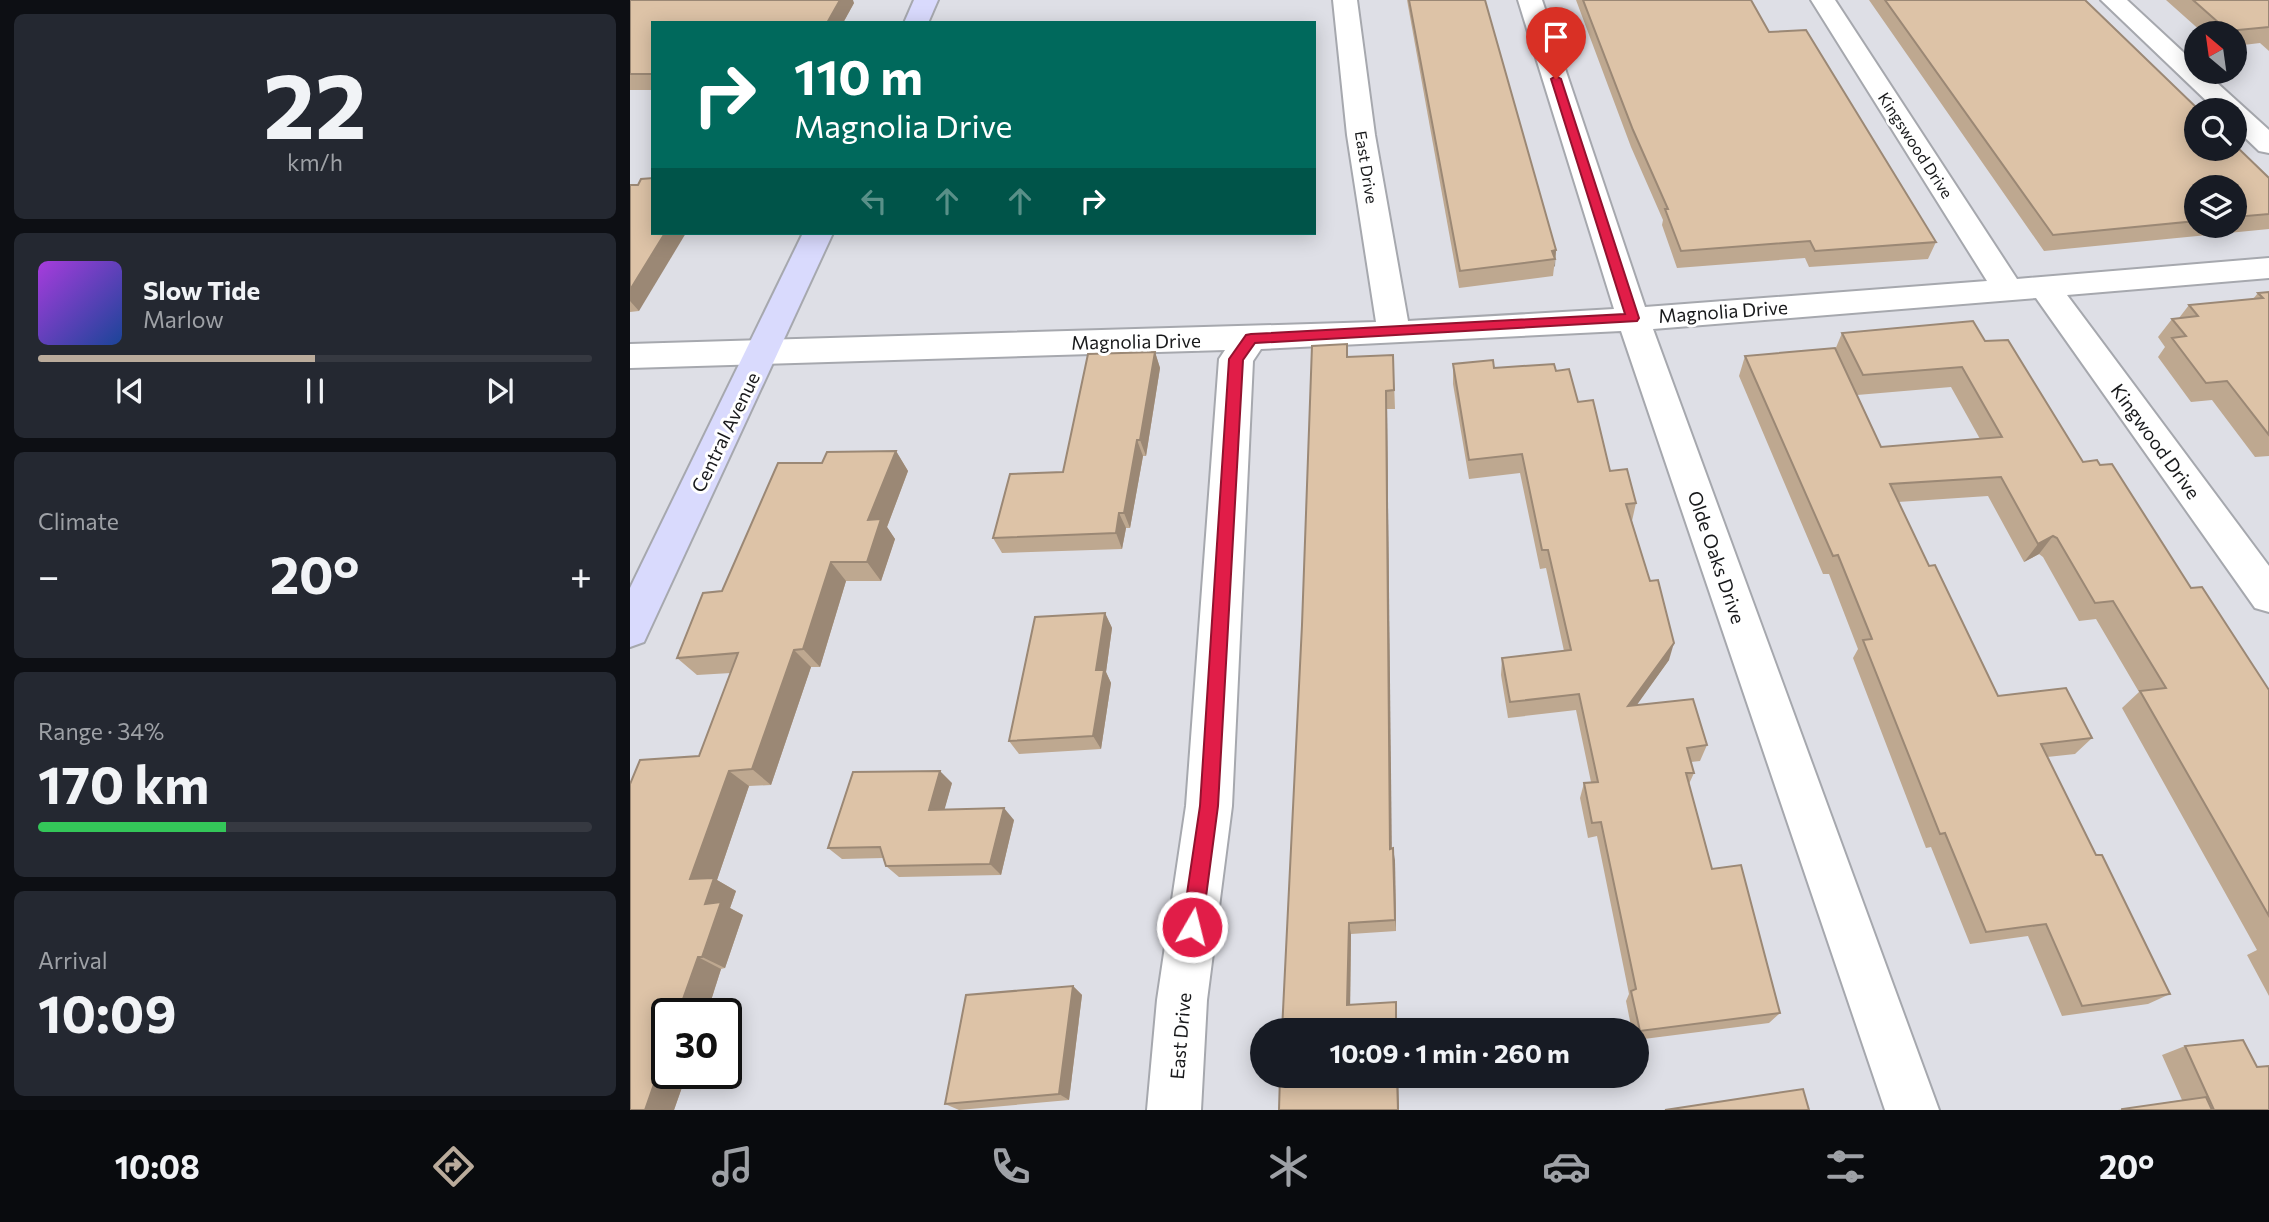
<!DOCTYPE html>
<meta charset="utf-8">
<style>
:root{--surface:#171b24;--page:#242831;--text:#f1f3f6;--muted:#9ea1a6;--line:#363941;--accent:#baab9b}
body{margin:0;font-family:Commissioner,sans-serif;background:var(--page);color:var(--text);height:100vh;display:flex;flex-direction:column;font-size:26px;white-space:nowrap}
*{box-sizing:border-box;margin:0}
p{font-size:23px;color:var(--muted)}
.icon{flex:none;width:38px;height:38px;fill:none;stroke:currentColor;stroke-width:2;stroke-linecap:round;stroke-linejoin:round}
.map{position:relative;flex:1;overflow:hidden}
.details{display:flex;flex-direction:column;gap:14px;padding:14px;background:#0d0f14;width:630px}
.details>*{flex:none}
.banner{position:absolute;left:21px;top:21px;width:665px;height:214px;border-radius:0px;box-shadow:0 4px 18px #0003;background:#00695c;color:#fff;overflow:hidden}
.needle{width:46px;rotate:331deg}
.tools{position:absolute;left:1554px;top:21px;display:grid;gap:14px}
.tools a{display:grid;place-items:center;width:63px;height:63px;border-radius:50%;background:var(--surface);box-shadow:0 4px 18px #0003;font-size:35px}
.speed{position:absolute;left:21px;top:998px;display:flex;gap:14px;font-size:35px;font-weight:700;text-align:center}
.speed>*{display:grid;place-content:center;width:91px;height:91px;border-radius:50%;background:var(--surface);box-shadow:0 4px 18px #0003;line-height:1}
.speed .limit{border:4px solid #111;border-radius:10px;background:#fff;color:#111}
.pin{position:absolute;display:grid;place-items:center;width:60px;height:60px;color:#fff;margin:-72px -30px;border-radius:50% 50% 50% 0;rotate:-45deg;box-shadow:0 0 7px #0007}
.pin .icon{rotate:45deg}
.me{position:absolute;width:77px;margin:-38px;rotate:8deg;stroke-linejoin:round;filter:drop-shadow(0 0 5px #0008)}
.turn{display:flex;align-items:center;gap:24px;height:147px;padding:0 28px;font-size:32px}
.turn .icon{width:91px;height:91px;stroke-width:2.5}
.turn b{display:block;font-size:49px;line-height:60px}
.lanes{display:flex;align-items:center;height:66px;padding:0 28px;background:#0003;justify-content:center;gap:35px;direction:ltr}
.lanes .off{opacity:.35}
.big{font-size:52px;font-weight:700;line-height:1.1}
.details .widget{flex:1;display:flex;flex-direction:column;justify-content:center;gap:10px;min-width:0;padding:0 24px;border-radius:10px;background:var(--page)}
.details .dial{align-items:center;gap:0}
.dial b{font-size:91px;line-height:1}
.song{display:flex;align-items:center;gap:21px}
.cover{width:84px;height:84px;border-radius:10px;background:linear-gradient(135deg,hsl(280 70% 55%),hsl(220 70% 35%))}
.played{height:7px;border-radius:4px;background:linear-gradient(90deg,var(--accent) 50%,var(--line) 50%)}
.keys{display:flex;justify-content:space-around;direction:ltr}
.heat{display:flex;justify-content:space-between;align-items:center;font-size:38px;direction:ltr}
.charge{height:10px;border-radius:5px;background:linear-gradient(90deg,#34c759 34%,var(--line) 0)}
.trip{position:absolute;left:620px;top:1018px;width:399px;height:70px;border-radius:35px;background:var(--surface);box-shadow:0 4px 18px #0003;font-weight:700;line-height:70px;text-align:center}
.tab-bar{display:flex;height:112px;justify-content:space-around;align-items:center;background:#090b0e;color:var(--muted)}
.tab-bar .icon{width:49px;height:49px}
.tab-bar .active{color:var(--accent)}
.tab-bar b{font-size:32px;color:var(--text)}
main{display:flex;flex:1;min-height:0}
.map>svg:first-child{display:block}
</style>
<main>
<section class="details">
<div class="widget dial"><b>22</b><p>km/h</p></div>
<div class="widget">
<div class="song"><i class="cover"></i><div><b>Slow Tide</b><p>Marlow</p></div></div>
<div class="played"></div>
<div class="keys"><svg class="icon" aria-label="previous" viewBox="0 0 24 24"><path d="M18 5L8 12l10 7zM5 5v14"/></svg><svg class="icon" aria-label="pause" viewBox="0 0 24 24"><path d="M8 5v14M16 5v14"/></svg><svg class="icon" aria-label="next" viewBox="0 0 24 24"><path d="M6 5l10 7-10 7zM19 5v14"/></svg></div>
</div>
<div class="widget"><p>Climate</p>
<div class="heat"><a>−</a><b class="big">20°</b><a>+</a></div>
</div>
<div class="widget"><p>Range · 34%</p><b class="big">170 km</b><div class="charge"></div></div>
<div class="widget"><p>Arrival</p><b class="big">10:09</b></div>
</section>
<div class="map">
<svg width="1639" height="1110" viewBox="0 0 1639 1110">
<rect width="100%" height="100%" fill="#dedfe6"/>
<g fill="none" stroke-linecap="round" stroke-linejoin="round">
<defs>
<g id="street">
<polygon points="703,0 727,0 745,135 778,321 984,309 888,0 912,0 1015,307 1357,281 1181,0 1205,0 1387,279 1639,258 1639,278 1437,295 1639,566 1639,612 1625,608 1406,298 1023,329 1309,1110 1255,1110 991,331 631,349 623,361 602,806 577,1000 571,1110 517,1110 527,1000 556,806 589,359 595,350 0,368 0,344 746,322 717,135"/>
<polygon points="1471,0 1497,0 1566,64 1566,72 1575,72 1639,130 1639,153 1629,151 1605,128 1605,110 1586,110"/>
</g>
<g id="secondary">
<polygon points="284,0 308,0 298,23 274,23"/>
<polygon points="173,233 203,233 14,642 0,647 0,588"/>
</g>
</defs>
<!-- street casing -->
<use href="#street" stroke="#a6a8ae" stroke-width="4"/>
<!-- secondary casing -->
<use href="#secondary" stroke="#a6a8ae" stroke-width="4"/>
<!-- street -->
<use href="#street" fill="#fff" fill-rule="evenodd"/>
<!-- secondary -->
<use href="#secondary" fill="#d9dafd" fill-rule="evenodd"/>
</g>
<!-- wall -->
<g fill="#bea890" fill-rule="evenodd">
<polygon points="0,0 224,3 213,23 23,23 23,90 0,90"/>
<polygon points="777,0 855,0 926,250 923,276 829,288"/>
<polygon points="946,0 1121,0 1139,32 1306,242 1298,259 1179,267 1175,258 1047,268 1032,225 1033,220 1001,147"/>
<path d="M1239 0H1455L1639 178V229L1414 251ZM1566 187H1605V226H1566Z"/>
<polygon points="1536,0 1639,0 1639,51 1630,43 1605,46 1605,33 1573,33"/>
<polygon points="0,185 9,311 0,312"/>
<polygon points="1639,292 1639,456 1625,457 1582,400 1561,402 1528,357 1535,347 1528,337 1542,319 1549,318 1559,305 1623,299 1628,293"/>
<path d="M1212 333 1355 341 1453 462 1561 588 1639 690V996L1617 955 1627 950 1492 708 1509 692 1466 619 1449 621 1413 557 1409 554 1394 562 1358 496 1268 502 1299 566 1368 696 1462 738 1445 754 1417 757 1466 855 1540 994 1518 1004 1432 1016 1398 936 1340 944 1301 847 1296 848 1223 658 1228 649 1199 574H1193L1109 376 1115 356 1205 350ZM1321 387 1350 439 1251 447 1227 395Z"/>
<polygon points="525,352 530,368 516,456 513,456 500,528 496,528 492,549 372,553 363,538 433,472"/>
<polygon points="763,355 765,409 757,409 761,849 765,861 766,931 721,934 720,1005 767,1011 652,1031 718,357"/>
<polygon points="823,364 864,368 926,371 948,402 980,471 1006,503 1002,521 1039,660 1006,705 1077,745 1070,761 1061,762 1064,773 1059,784 1082,869 1150,1013 1139,1023 1006,1040 1006,1031 1002,1031 996,1001 999,994 967,836 958,838 950,798 954,783 961,782 946,710 878,718 871,675 872,658 934,651 916,568 910,569 890,473 839,479 823,384"/>
<polygon points="266,451 278,471 257,527 265,539 251,581 216,581 190,667 181,667 141,785 119,786 87,880 106,891 100,908 113,915 95,968 91,969 77,1013 37,1013 57,1073 44,1110 0,1110 69,756 101,673 67,675 47,658 92,591 192,463"/>
<polygon points="475,613 482,628 476,672 481,683 471,749 389,754 379,741"/>
<polygon points="322,783 314,810 384,820 371,875 269,877 256,866 253,858 212,859 198,848"/>
<polygon points="443,986 452,995 439,1100 329,1110 315,1104"/>
<polygon points="1555,1046 1627,1067 1639,1110 1488,1110 1552,1100 1532,1055"/>
</g>
<!-- shaded-wall -->
<g fill="#9b8875">
<polygon points="210,0 223,0 224,3 213,23 197,23"/>
<polygon points="35,233 56,233 9,311 0,301 0,290"/>
<polygon points="926,250 925,266 924,267 925,259 922,251"/>
<polygon points="525,352 530,368 516,456 510,440"/>
<polygon points="756,391 757,409 762,861 760,849"/>
<polygon points="507,440 513,456 500,528 494,513"/>
<polygon points="266,451 278,471 257,527 265,539 251,581 237,562 238,520"/>
<polygon points="489,513 496,528 492,549 486,533"/>
<polygon points="1423,536 1409,554 1394,562 1408,544"/>
<polygon points="201,562 216,581 190,667 173,649"/>
<polygon points="475,613 482,628 476,672 481,683 471,749 463,736 466,670"/>
<polygon points="1044,643 1039,660 994,723 998,706"/>
<polygon points="164,650 181,667 141,785 122,769"/>
<polygon points="99,771 119,786 87,880 106,891 100,908 113,915 95,968 72,957 75,904 60,879"/>
<polygon points="310,771 322,783 311,822 299,810"/>
<polygon points="374,808 384,820 371,875 360,864"/>
<polygon points="763,848 765,861 766,931 765,920"/>
<polygon points="719,923 721,934 720,1014 717,1005"/>
<polygon points="68,957 91,969 77,1013 48,1013"/>
<polygon points="443,986 452,995 439,1100 429,1094"/>
<polygon points="766,1002 767,1011 767,1031 766,1031"/>
<polygon points="37,1047 37,1073 57,1073 44,1110 15,1110"/>
<polygon points="767,1076 768,1076 769,1110 768,1110"/>
</g>
<!-- building -->
<g fill="#ddc3a7" stroke="#9b8875" stroke-width="2">
<polygon points="0,0 210,0 197,23 23,23 23,74 0,74"/>
<polygon points="779,0 855,0 926,250 922,251 925,259 830,271"/>
<polygon points="953,0 1121,0 1139,32 1176,30 1306,242 1185,251 1180,241 1051,251 1035,209 1038,209 1003,130"/>
<polygon points="1255,0 1455,0 1569,110 1566,110 1566,149 1605,149 1605,145 1639,178 1639,214 1605,217 1605,187 1566,187 1566,221 1423,235"/>
<polygon points="1563,0 1639,0 1639,27 1598,31"/>
<polygon points="23,178 23,233 35,233 0,290 0,185 8,185 11,179"/>
<polygon points="1639,292 1639,435 1597,381 1576,383 1542,338 1556,336 1542,319 1568,316 1559,305 1633,298 1628,293"/>
<polygon points="1343,321 1355,341 1378,340 1453,462 1467,460 1470,465 1482,464 1561,588 1572,587 1639,690 1639,916 1510,691 1536,688 1483,601 1465,603 1427,538 1423,536 1408,544 1371,477 1260,484 1299,566 1305,565 1368,696 1436,688 1462,738 1411,744 1466,855 1472,855 1540,994 1452,1006 1416,924 1356,932 1315,833 1310,834 1233,640 1242,639 1208,555 1203,556 1115,356 1205,348 1251,447 1372,437 1332,367 1233,375 1212,333"/>
<polygon points="717,344 717,357 763,355 764,390 756,391 760,849 763,848 765,920 719,923 717,1005 766,1002 766,1031 652,1031 672,625 682,346"/>
<polygon points="525,352 510,440 507,440 494,513 489,513 486,533 363,538 380,474 433,472 458,354"/>
<polygon points="863,360 864,368 924,364 926,371 939,369 948,402 963,400 980,471 997,469 1006,503 996,504 1020,581 1028,580 1044,643 998,706 1063,699 1077,745 1057,748 1064,773 1056,773 1082,869 1111,865 1150,1013 1010,1031 1001,991 1006,989 971,822 962,823 954,783 968,782 949,694 880,702 872,658 941,650 918,550 912,550 892,454 839,460 823,364"/>
<polygon points="266,451 238,520 251,519 237,562 201,562 173,649 164,650 122,769 99,771 60,879 84,878 75,904 91,902 72,957 68,957 48,1013 37,1013 37,1047 15,1110 0,1110 0,784 10,760 69,756 108,653 47,658 73,593 92,591 148,463 192,463 197,452"/>
<polygon points="475,613 466,670 474,670 463,736 379,741 405,617"/>
<polygon points="310,771 299,810 374,808 360,864 256,866 250,847 198,848 223,772"/>
<polygon points="443,986 429,1094 315,1104 336,995"/>
<polygon points="1613,1040 1627,1067 1639,1066 1639,1110 1584,1110 1555,1046"/>
<polygon points="650,1076 767,1076 768,1110 649,1110"/>
<polygon points="1173,1089 1179,1110 1035,1110"/>
<polygon points="1576,1097 1582,1110 1492,1110 1492,1109"/>
</g>
<!-- route -->
<polygon fill="#e11d48" stroke="#92132f" stroke-width="2" points="926,76 931,79 1009,318 1007,321 625,343 613,360 588,806 572,927 569,934 562,937 555,934 552,927 570,806 599,359 616,335 621,334 995,314 921,79"/>
<g text-anchor="middle" dominant-baseline="central" stroke-width="6" stroke-linejoin="round" paint-order="stroke">
<!-- far-street labels -->
<g font-size="16" fill="#18191b" stroke="#fff">
<text transform="translate(1286 145) rotate(57)">Kingswood Drive</text>
<text transform="translate(737 167) rotate(81)">East Drive</text>
</g>
<!-- street labels -->
<g font-size="19" fill="#18191b" stroke="#fff">
<text transform="translate(1093 311) rotate(-4)">Magnolia Drive</text>
<text transform="translate(506 341) rotate(-1)">Magnolia Drive</text>
<text transform="translate(95 432) rotate(-64)">Central Avenue</text>
<text transform="translate(1526 441) rotate(54)">Kingwood Drive</text>
<text transform="translate(1087 557) rotate(71)">Olde Oaks Drive</text>
<text transform="translate(550 1036) rotate(-85)">East Drive</text>
</g>
</g>
</svg>
<div class="tools">
<a><svg class="needle" viewBox="-14 -14 28 28"><path d="M0-13l5 13h-10z" fill="#e53935"/><path d="M0 13l5-13h-10z" fill="#9ea1a6"/></svg></a>
<a><svg class="icon" aria-label="search" viewBox="0 0 24 24"><circle cx="10" cy="10" r="6"/><path d="M15 15l6 6"/></svg></a>
<a><svg class="icon" aria-label="layers" viewBox="0 0 24 24"><path d="M12 4l9 5-9 5-9-5zM3 14l9 5 9-5"/></svg></a>
</div>
<div class="speed"><div class="limit">30</div></div>
<div class="pin" style="left:926px;top:79px;background:#d93025"><svg class="icon" aria-label="arrive" viewBox="0 0 24 24"><path d="M6 21V4h12l-3 4 3 4H6"/></svg></div>
<svg class="me" style="left:562px;top:927px" viewBox="-20 -20 40 40"><circle r="17" fill="#e11d48" stroke="#fff" stroke-width="3"/><path d="M0-11L8 9 0 5-8 9z" fill="#fff"/></svg>
<div class="trip">10:09 · 1 min · 260 m</div>
<div class="banner">
<div class="turn"><svg class="icon" aria-label="right" viewBox="0 0 24 24"><path d="M7 20v-9h11M14 6l5 5-5 5"/></svg><div><b>110 m</b>Magnolia Drive</div></div>
<div class="lanes"><svg class="icon off" aria-label="left" viewBox="0 0 24 24"><path d="M17 20v-9H6M10 6l-5 5 5 5"/></svg><svg class="icon off" aria-label="ahead" viewBox="0 0 24 24"><path d="M12 20V5M6 11l6-6 6 6"/></svg><svg class="icon off" aria-label="ahead" viewBox="0 0 24 24"><path d="M12 20V5M6 11l6-6 6 6"/></svg><svg class="icon" aria-label="right" viewBox="0 0 24 24"><path d="M7 20v-9h11M14 6l5 5-5 5"/></svg></div>
</div>
</div>
</main>
<nav class="tab-bar">
<b>10:08</b>
<svg class="icon active" aria-label="directions" viewBox="0 0 24 24"><path d="M12 3l9 9-9 9-9-9zM9 14v-3h6M13 9l2 2-2 2"/></svg>
<svg class="icon" aria-label="music" viewBox="0 0 24 24"><path d="M9 18V5l10-2v13"/><circle cx="6" cy="18" r="3"/><circle cx="16" cy="16" r="3"/></svg>
<svg class="icon" aria-label="phone" viewBox="0 0 24 24"><path d="M5 4h4l2 5-3 2q2 4 5 5l2-3 5 2v4C11 20 4 13 5 4z"/></svg>
<svg class="icon" aria-label="climate" viewBox="0 0 24 24"><path d="M12 3v18M4 7l16 10M4 17L20 7"/></svg>
<svg class="icon" aria-label="car" viewBox="0 0 24 24"><path d="M5 17H2v-5l4-1 3-4h7l3 4 3 1v5h-3M9 17h6M6 11h13"/><circle cx="7" cy="17" r="2"/><circle cx="17" cy="17" r="2"/></svg>
<svg class="icon" aria-label="filters" viewBox="0 0 24 24"><path d="M4 7h16M4 17h16"/><circle cx="9" cy="7" r="2"/><circle cx="15" cy="17" r="2"/></svg>
<b>20°</b>
</nav>
